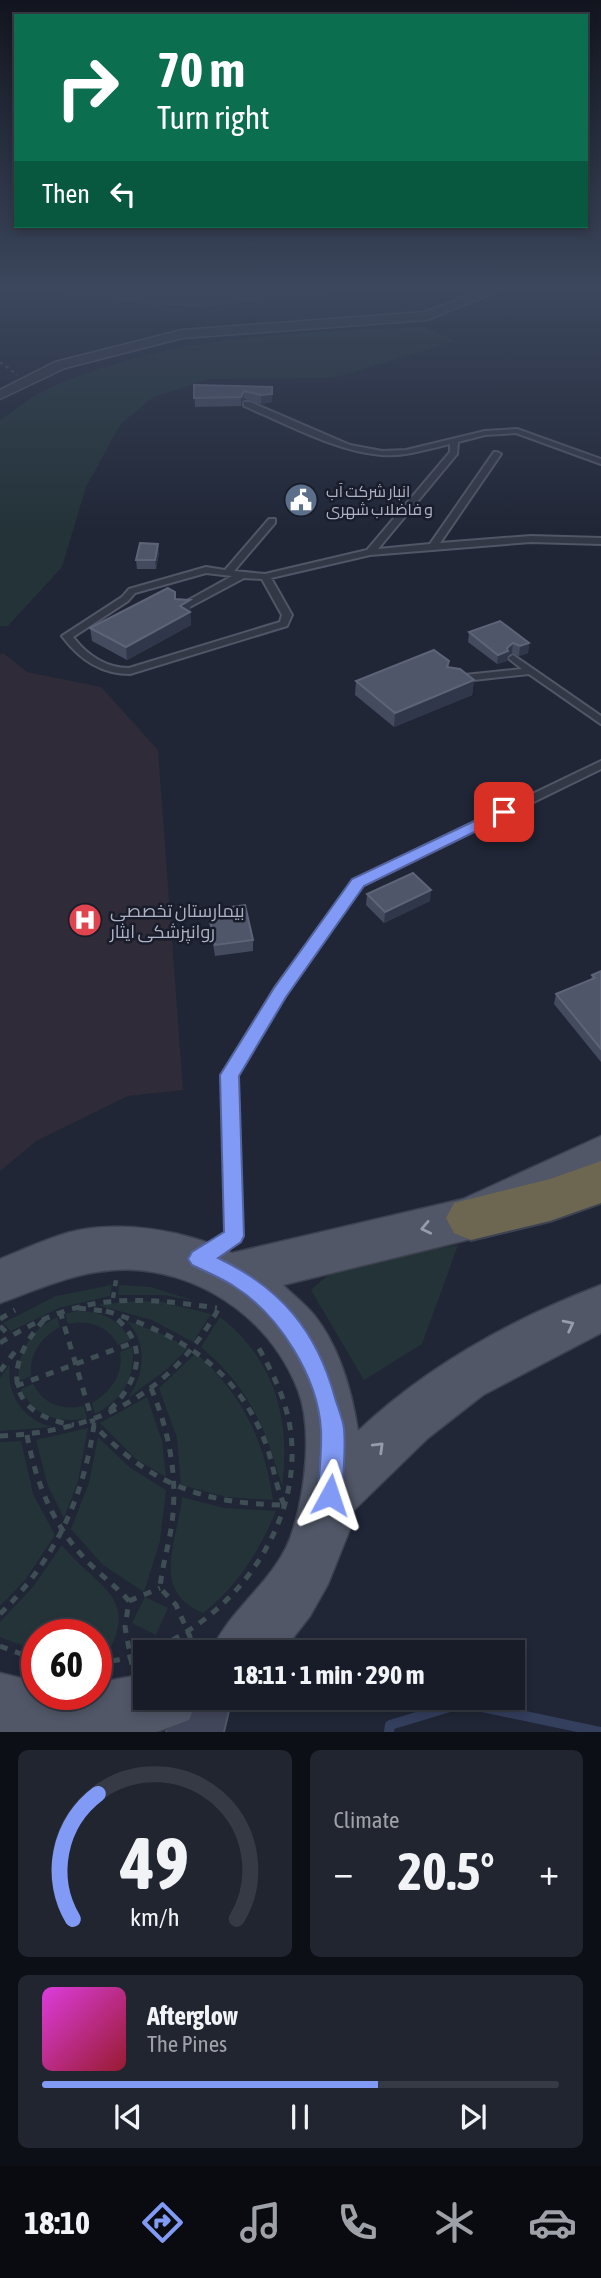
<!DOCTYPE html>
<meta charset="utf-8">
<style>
:root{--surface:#181c28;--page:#212530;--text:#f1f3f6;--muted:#9fa1a8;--line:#363a45;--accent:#819af5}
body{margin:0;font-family:"Asap Condensed",Cairo,sans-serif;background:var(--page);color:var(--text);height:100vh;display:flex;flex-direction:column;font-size:26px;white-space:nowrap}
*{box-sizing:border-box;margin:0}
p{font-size:23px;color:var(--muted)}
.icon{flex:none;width:38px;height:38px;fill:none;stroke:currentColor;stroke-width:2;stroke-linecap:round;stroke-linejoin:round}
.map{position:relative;height:1732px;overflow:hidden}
.side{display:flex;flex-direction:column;gap:18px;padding:18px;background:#0d0f16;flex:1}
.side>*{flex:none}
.hud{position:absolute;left:14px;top:14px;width:574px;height:214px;border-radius:0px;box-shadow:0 4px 10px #0003,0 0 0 2px var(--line);background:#0b6e4f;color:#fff;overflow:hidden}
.speed{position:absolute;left:21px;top:1619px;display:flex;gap:14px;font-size:35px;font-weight:700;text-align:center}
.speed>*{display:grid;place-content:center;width:91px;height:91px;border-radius:50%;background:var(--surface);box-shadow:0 4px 10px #0003,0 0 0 2px var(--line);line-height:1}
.speed .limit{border:10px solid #d22;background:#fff;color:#111}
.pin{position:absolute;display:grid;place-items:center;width:60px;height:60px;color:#fff;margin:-30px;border-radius:14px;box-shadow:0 4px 10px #0006}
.me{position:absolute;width:77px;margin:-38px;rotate:5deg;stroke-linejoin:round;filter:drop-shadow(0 0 5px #0008)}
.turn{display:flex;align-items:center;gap:24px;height:147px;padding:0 28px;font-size:32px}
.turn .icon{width:91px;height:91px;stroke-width:2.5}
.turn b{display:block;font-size:49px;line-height:60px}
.then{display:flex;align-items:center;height:66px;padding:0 28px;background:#0003;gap:14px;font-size:26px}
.big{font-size:52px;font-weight:700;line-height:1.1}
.side .widget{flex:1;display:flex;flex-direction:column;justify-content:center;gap:10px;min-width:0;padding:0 24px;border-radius:10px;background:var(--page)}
.side .dial{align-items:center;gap:0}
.dial svg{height:182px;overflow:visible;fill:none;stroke:var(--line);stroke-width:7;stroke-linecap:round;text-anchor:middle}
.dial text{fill:var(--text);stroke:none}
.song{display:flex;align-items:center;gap:21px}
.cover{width:84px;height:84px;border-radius:10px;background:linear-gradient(135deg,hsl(300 70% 55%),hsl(350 70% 35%))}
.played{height:7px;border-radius:4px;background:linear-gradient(90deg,var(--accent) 65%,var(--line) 65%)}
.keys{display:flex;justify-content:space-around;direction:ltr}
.heat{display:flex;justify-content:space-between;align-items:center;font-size:38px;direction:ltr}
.side .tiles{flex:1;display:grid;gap:18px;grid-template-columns:1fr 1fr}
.widget:last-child{grid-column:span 2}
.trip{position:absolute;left:133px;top:1640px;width:392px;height:70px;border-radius:0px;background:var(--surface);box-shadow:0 4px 10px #0003,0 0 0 2px var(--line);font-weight:700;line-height:70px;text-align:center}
.tabs{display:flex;height:112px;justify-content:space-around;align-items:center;background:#0a0b10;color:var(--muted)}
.tabs .icon{width:49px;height:49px}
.tabs .selected{color:var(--accent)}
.tabs b{font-size:32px;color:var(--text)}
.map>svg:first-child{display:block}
</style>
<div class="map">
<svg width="601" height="1732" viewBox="0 0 601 1732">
<rect width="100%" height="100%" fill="#202636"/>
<!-- medical -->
<polygon fill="#2f2b38" points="3,653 27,672 101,687 158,750 183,1090 128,1096 36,1141 0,1171 0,655"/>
<!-- green -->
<g fill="#233338">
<path d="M423 327 456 341 334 378 211 379 153 397 120 425 86 487 62 567 8 626H0V420C14 411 29 398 45 390 163 336 295 332 423 327Z"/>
<polygon points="458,1245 422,1344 364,1380 311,1290 338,1266"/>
<polygon points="112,1285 110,1296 59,1308 11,1331 3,1323 56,1296"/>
<polygon points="119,1285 151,1287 195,1301 164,1295 118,1295"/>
<polygon points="137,1301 162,1302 211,1314 193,1342 152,1320 97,1305"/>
<path d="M76 1311C100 1311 119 1318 130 1340L118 1345C109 1326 88 1319 68 1324L65 1314Z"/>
<path d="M57 1317 60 1327C41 1337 29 1354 31 1376L19 1381C16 1352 32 1329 57 1317Z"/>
<path d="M220 1317C275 1359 291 1420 282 1486 265 1426 249 1388 201 1347Z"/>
<path d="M127 1321 165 1335 188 1348 167 1369 128 1398C145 1375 148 1343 127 1321Z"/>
<path d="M132 1347C137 1377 121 1401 95 1414L92 1403C111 1392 124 1374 120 1352Z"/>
<path d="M196 1353C242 1394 264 1439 273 1500L226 1497 181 1485 177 1438 159 1388Z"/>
<path d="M10 1364C6 1394 22 1419 52 1427L0 1431V1378Z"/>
<path d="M33 1384C43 1404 62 1411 84 1406L87 1418C59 1424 33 1416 21 1389Z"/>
<polygon points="147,1397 162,1441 166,1477 136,1459 100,1423"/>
<polygon points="88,1428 78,1481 64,1518 48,1486 36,1440"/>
<polygon points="98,1437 129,1467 166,1490 160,1541 144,1592 103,1565 71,1529 89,1483"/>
<polygon points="21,1441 33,1494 55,1535 25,1580 0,1606 0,1442"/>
<path d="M182 1497 224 1508 276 1511C259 1551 238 1586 203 1613 149 1590 178 1542 182 1497Z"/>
<path d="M62 1545C94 1586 140 1595 108 1653L96 1655V1634H37V1651L0 1637V1622L33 1587Z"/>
<polygon points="145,1597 168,1608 156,1635 132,1623"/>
</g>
<!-- water -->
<polygon fill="#343e5d" points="0,289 369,289 201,307 146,304 43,291"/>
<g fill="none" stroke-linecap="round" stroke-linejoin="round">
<!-- stream -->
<polyline stroke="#343e5d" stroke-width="10" points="389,1732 390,1725 463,1703 601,1732"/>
<defs>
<g id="lane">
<path d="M244 402H250L350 445 382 451 406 450 485 431 517 429 601 459V464L516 433 485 435 458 442 457 454 378 549 430 544 494 452H497L501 454 440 543 531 536 601 538V544L531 542 370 555 271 578 292 615 287 626 130 674C101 674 79 659 62 636L122 597 129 589 206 567 225 570 269 519H275V523L234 571 265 574 367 550 450 452V444C428 449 404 457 381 455 335 451 287 424 244 406ZM206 573 232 576 178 606V610H184L244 578 262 579 282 615 280 622 129 668C106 668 87 655 73 637L128 601 135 593Z"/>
<polygon points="513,655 601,716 601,724 529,674 455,682 450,679 455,676 522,669 508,658"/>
<polygon points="601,761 601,769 362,886 285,996 237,1075 242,1236 240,1241 205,1262 199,1260 197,1255 199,1250 226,1233 223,1075 275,988 354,880"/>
</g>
<polygon id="street" points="485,289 503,289 427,320 182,338 65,368 0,399 0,390 55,362 182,330 425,312"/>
<polygon id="secondary" points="175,1698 231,1698 223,1732 167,1732"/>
<g id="primary">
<path d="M601 1136V1176L471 1239 283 1285C293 1295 305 1304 314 1315 339 1346 352 1392 358 1431 427 1366 512 1319 601 1285V1333L483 1395 428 1438 353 1511 350 1529 328 1584 310 1616 282 1652H211C230 1607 279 1579 293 1530 305 1491 313 1429 298 1390 272 1323 209 1276 137 1270 89 1266 44 1287 0 1303V1259C22 1250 44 1240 67 1233 117 1219 186 1230 232 1253L463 1199Z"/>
<polygon points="0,1673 37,1682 37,1694 96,1694 96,1683 145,1674 145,1698 198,1698 189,1720 157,1732 0,1732"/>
</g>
<polygon id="highway" points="601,1161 601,1203 550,1221 471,1240 454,1233 446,1218 454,1203 550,1179"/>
</defs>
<!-- lane casing -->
<use href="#lane" stroke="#515565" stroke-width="4"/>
<!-- street casing -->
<use href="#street" stroke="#515565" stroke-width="3"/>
<!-- secondary casing -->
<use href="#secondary" stroke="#515565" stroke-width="4"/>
<!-- primary casing -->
<use href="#primary" stroke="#3d4150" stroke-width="3"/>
<!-- highway casing -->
<use href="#highway" stroke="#3e4251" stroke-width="4"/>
<!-- path-far1 -->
<polyline stroke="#3f4e55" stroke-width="4.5" stroke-dasharray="6 6" stroke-linecap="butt" points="113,1298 116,1280"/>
<!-- path -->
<g stroke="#3f4e55" stroke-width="5" stroke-dasharray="8 8" stroke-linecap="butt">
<polyline points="78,1308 105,1311"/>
<polyline points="60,1311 93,1423"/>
<path d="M106 1311C177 1333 235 1367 264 1439 272 1458 274 1478 281 1497L284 1505 290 1507"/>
<polyline points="0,1319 15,1310"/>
<path d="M44 1320C2 1366 6 1415 74 1425"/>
<polyline points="0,1326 10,1336"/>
<path d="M0 1343C77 1294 129 1295 217 1308"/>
<polyline points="0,1371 17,1349"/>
<polyline points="16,1386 135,1342"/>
<path d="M151 1388C169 1431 178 1476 172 1523 169 1545 162 1566 160 1588L176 1605 191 1639"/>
<path d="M110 1410C140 1379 150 1344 112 1315"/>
<path d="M27 1435C36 1484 54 1528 90 1564 103 1577 117 1587 129 1601L125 1627 132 1665"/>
<path d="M0 1436C97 1432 171 1394 219 1308"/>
<polyline points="129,1601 160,1588"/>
<path d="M0 1614C54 1561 83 1500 94 1425 150 1484 203 1504 284 1505"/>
<polyline points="0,1646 37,1660"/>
<path d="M96 1663C207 1654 308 1540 290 1427 285 1396 271 1370 256 1343"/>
</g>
<!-- lane -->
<use href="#lane" fill="#333847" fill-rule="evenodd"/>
<!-- street -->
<use href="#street" fill="#333847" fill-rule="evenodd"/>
<!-- secondary -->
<use href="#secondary" fill="#42465a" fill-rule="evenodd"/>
<!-- primary -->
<use href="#primary" fill="#515767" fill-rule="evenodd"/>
<!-- highway -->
<use href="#highway" fill="#6d6751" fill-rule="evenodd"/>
<!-- path-bridge -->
<polyline stroke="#3f4e55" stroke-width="2" stroke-dasharray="3.5 3.5" stroke-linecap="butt" points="0,362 18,375"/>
</g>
<!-- wall -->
<g fill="#444b5f">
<polygon points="194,385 272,387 272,402 261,404 244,399 241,406 195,407"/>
<polygon points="159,553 156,569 137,569 136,560"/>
<polygon points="175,599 191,614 190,614 191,625 127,660 92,641 90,628"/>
<polygon points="469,632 529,643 528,653 519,656 512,653 508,656 507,661 497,664 468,642"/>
<polygon points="448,667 474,680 472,695 394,727 355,695 356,681"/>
<polygon points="367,894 430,901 384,923 366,905"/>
<polygon points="208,910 253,940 253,951 215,956 209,921"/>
<polygon points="601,971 601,1062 554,1004 556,994 591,980 592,975"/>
</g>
<!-- shaded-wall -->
<g fill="#31374a">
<polygon points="244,391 244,399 241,406 241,397"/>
<polygon points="272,394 272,402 261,404 261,395"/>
<polygon points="158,544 159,553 156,569 155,560"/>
<polygon points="190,600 191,625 127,660 126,647 180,606"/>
<polygon points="513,643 512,653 508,656 507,661 497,664 498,655"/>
<polygon points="529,643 528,653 519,656 520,646"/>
<polygon points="474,680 472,695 394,727 395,713"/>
<polygon points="431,890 430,901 384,923 385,912"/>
</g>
<!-- building -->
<g fill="#4f566a" stroke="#5e6478" stroke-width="2">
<polygon points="194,385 272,387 272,394 261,395 244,391 241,397 194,398"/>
<polygon points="140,543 158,544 155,560 136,560"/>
<polygon points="168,588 175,592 175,599 190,600 180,606 190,612 126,647 90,628"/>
<polygon points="500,621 529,643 520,646 513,643 507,648 508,651 498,655 469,632"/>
<polygon points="434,650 449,661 447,667 460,669 474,680 395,713 356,681"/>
<polygon points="413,873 431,890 385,912 367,894"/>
<polygon points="245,905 253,940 215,945 208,910"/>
<polygon points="601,971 601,1049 556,994 595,978 592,975"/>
</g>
<!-- one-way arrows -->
<defs><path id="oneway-chevron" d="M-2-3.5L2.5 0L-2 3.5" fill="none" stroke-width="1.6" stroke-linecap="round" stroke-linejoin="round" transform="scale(1.75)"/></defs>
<g stroke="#979bad">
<use href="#oneway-chevron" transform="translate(426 1228) rotate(168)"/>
<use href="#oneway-chevron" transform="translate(569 1325) rotate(-27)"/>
<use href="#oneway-chevron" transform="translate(379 1447) rotate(-44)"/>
</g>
<!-- sky -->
<linearGradient id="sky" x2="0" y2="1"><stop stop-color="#12151e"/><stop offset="0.54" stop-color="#3c475d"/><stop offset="1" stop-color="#3c475d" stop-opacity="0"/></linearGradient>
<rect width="601" height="532" fill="url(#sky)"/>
<!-- route -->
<path fill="#819af5" stroke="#54649f" stroke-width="2" d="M504 807 511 812 509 815 364 886 286 997 239 1076 244 1236 241 1242 218 1258C281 1288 317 1331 335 1398 338 1408 343 1419 344 1429 346 1451 343 1473 342 1495L339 1503 330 1507 322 1503 318 1495C319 1473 322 1451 321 1430 318 1377 279 1315 235 1287 222 1278 206 1272 192 1265L188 1259 192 1252 224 1232 220 1075 274 988 352 879Z"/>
<!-- icons -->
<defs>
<symbol id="civic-disc" viewBox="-11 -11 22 22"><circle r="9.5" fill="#5c6f8a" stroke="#191d2b"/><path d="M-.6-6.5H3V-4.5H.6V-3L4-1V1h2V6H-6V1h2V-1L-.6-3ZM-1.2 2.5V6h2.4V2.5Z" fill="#fff"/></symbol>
<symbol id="hospital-disc" viewBox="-11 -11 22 22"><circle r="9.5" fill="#e0444e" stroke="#191d2b"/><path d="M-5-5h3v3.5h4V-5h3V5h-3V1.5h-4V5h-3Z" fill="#fff"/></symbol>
</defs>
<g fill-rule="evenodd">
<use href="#civic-disc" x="282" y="481" width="38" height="38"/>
<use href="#hospital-disc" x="66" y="901" width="38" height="38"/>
</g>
<g text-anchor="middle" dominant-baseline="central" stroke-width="5" stroke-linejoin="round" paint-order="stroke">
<!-- far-poi labels -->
<g font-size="16" fill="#aeb2c4" stroke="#191d2b" text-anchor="start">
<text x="326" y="491">انبار شرکت آب<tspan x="326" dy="18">و فاضلاب شهری</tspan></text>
</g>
<!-- poi labels -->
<g font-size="18" fill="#aeb2c4" stroke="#191d2b" text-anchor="start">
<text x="110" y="910">بیمارستان تخصصی<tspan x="110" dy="21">روانپزشکی ایثار</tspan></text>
</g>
</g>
</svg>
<div class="speed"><div class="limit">60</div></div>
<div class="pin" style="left:504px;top:812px;background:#d93025"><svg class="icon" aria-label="arrive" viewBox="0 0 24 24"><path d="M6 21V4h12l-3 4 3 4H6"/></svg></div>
<svg class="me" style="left:330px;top:1495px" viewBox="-20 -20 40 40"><path d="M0-17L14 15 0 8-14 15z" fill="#819af5" stroke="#fff" stroke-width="4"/></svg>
<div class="trip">18:11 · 1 min · 290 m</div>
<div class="hud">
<div class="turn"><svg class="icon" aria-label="right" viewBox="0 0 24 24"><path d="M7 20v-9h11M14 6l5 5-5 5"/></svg><div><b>70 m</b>Turn right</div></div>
<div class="then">Then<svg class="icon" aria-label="left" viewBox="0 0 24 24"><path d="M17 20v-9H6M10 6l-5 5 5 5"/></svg></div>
</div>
</div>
<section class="side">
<div class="tiles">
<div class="widget dial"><svg viewBox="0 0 100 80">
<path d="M14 69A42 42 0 1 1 86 69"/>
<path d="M14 69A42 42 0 0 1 25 14" stroke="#819af5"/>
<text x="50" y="56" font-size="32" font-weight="700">49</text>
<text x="50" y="72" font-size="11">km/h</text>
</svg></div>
<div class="widget"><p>Climate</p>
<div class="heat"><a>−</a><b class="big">20.5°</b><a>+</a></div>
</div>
<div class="widget">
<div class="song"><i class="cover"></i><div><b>Afterglow</b><p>The Pines</p></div></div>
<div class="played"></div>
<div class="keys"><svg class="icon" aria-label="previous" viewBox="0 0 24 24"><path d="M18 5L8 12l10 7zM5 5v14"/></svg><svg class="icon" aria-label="pause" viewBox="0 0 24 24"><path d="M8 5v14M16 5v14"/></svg><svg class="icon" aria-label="next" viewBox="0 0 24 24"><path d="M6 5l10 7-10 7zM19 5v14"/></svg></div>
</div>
</div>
</section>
<nav class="tabs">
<b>18:10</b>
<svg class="icon selected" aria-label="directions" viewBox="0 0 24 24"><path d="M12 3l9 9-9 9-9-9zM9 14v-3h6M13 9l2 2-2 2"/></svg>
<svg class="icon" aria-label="music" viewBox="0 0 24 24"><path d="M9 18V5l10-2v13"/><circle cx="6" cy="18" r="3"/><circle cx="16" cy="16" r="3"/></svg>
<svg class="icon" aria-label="phone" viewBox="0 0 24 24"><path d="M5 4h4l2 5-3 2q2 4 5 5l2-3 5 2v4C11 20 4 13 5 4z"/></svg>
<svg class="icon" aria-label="climate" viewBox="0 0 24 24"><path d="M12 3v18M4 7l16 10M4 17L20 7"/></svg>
<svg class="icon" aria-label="car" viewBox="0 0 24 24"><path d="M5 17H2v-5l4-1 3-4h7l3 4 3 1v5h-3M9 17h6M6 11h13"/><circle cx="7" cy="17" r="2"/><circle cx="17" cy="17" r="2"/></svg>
</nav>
